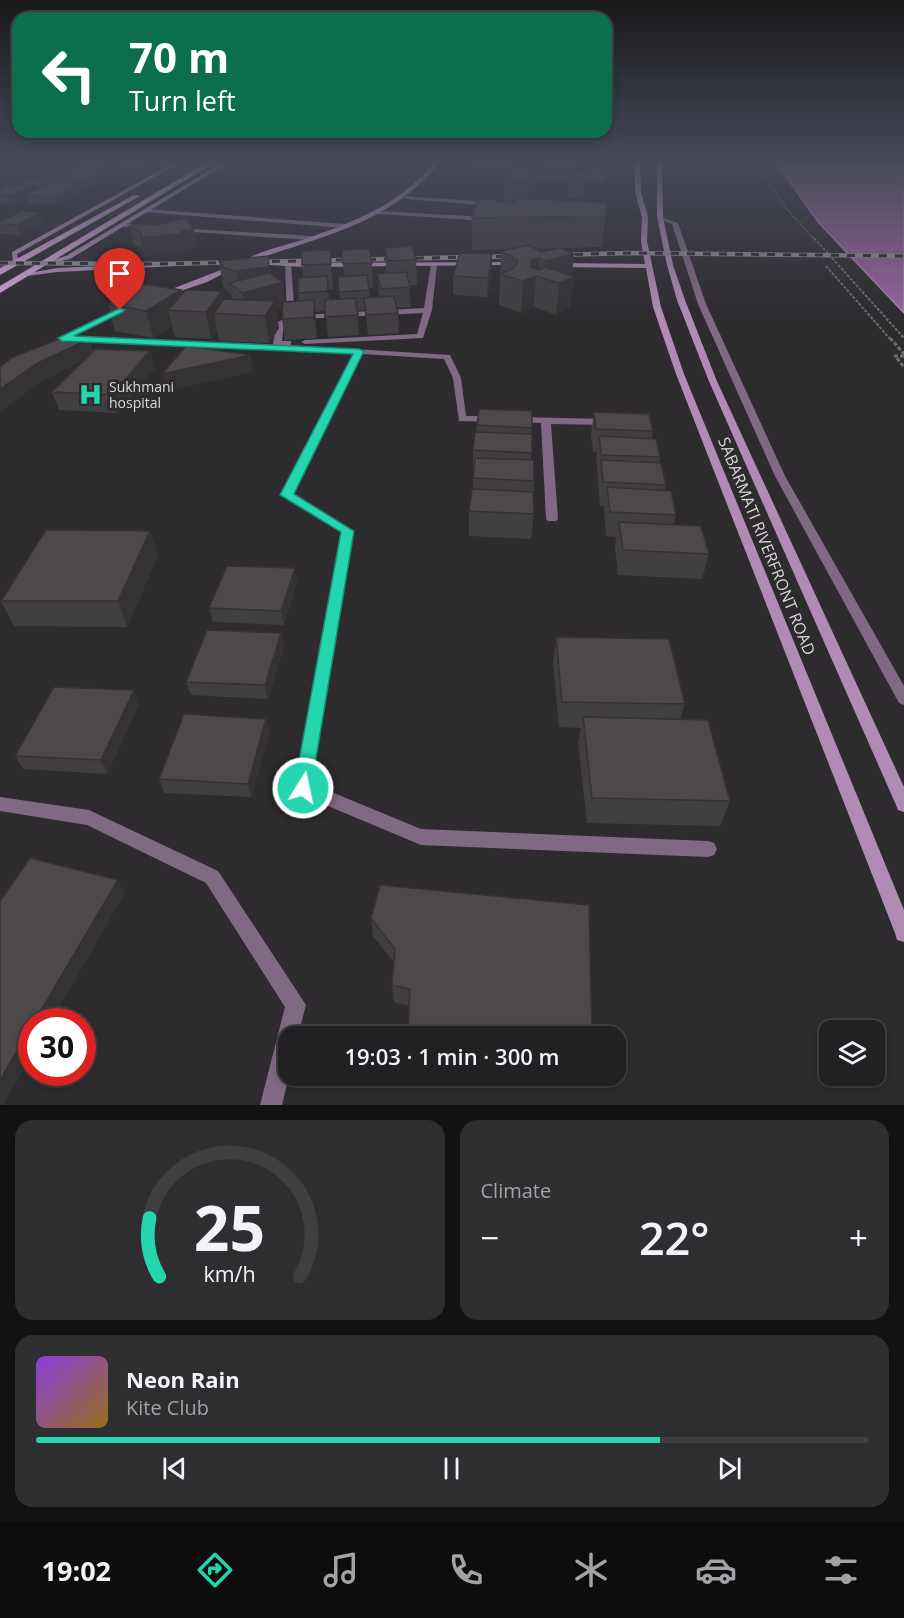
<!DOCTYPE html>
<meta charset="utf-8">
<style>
:root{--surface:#222023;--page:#2e2d30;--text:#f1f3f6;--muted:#a2a3a6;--line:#3f3e41;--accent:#25d5ae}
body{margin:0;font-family:"Open Sans",sans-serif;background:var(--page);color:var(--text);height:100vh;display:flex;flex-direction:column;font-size:22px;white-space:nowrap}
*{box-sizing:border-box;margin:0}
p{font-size:20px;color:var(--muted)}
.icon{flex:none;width:33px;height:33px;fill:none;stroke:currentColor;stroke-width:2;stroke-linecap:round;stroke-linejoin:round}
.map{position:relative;height:1105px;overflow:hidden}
.drawer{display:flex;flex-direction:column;gap:15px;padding:15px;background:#131213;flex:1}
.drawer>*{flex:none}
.guide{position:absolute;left:12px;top:12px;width:600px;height:126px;border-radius:18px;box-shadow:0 3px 9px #0003,0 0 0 2px var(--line);background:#0b6e4f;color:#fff;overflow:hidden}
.fabs{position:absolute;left:819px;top:1020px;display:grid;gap:12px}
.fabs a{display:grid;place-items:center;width:66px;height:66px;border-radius:12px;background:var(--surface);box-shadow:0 3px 9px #0003,0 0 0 2px var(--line);font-size:30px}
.speed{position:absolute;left:18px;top:1008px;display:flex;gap:12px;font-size:30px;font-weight:700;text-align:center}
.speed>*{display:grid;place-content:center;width:78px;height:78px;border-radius:50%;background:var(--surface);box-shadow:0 3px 9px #0003,0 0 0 2px var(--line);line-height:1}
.speed .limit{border:9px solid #d22;background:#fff;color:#111}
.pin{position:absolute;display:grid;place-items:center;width:51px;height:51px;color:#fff;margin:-62px -26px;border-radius:50% 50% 50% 0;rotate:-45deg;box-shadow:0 0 6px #0007}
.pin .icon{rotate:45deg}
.me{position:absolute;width:66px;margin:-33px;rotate:10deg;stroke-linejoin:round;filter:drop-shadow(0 0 4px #0008)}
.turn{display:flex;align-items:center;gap:21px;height:126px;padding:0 18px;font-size:27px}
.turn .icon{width:78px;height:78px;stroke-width:2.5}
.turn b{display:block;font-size:42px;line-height:51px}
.big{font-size:45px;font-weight:600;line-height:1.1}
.drawer .tile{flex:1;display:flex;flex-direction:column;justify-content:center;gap:9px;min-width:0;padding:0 21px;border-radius:18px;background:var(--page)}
.drawer .dial{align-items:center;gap:0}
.dial svg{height:156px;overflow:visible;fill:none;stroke:var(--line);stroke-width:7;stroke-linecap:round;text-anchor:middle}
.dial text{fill:var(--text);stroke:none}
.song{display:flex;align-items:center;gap:18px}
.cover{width:72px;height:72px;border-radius:9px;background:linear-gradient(135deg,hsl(270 70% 55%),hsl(40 70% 35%))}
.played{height:6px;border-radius:3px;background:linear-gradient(90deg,var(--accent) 75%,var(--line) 75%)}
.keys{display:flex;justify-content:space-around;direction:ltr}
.heat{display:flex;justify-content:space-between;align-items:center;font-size:33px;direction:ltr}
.drawer .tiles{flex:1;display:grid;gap:15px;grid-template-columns:1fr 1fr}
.tile:last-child{grid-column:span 2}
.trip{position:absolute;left:278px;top:1026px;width:348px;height:60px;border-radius:18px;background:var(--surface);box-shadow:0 3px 9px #0003,0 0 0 2px var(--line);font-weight:600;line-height:60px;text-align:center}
.tab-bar{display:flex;height:96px;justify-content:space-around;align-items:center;background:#0e0d0e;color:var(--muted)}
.tab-bar .icon{width:42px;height:42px}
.tab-bar .active{color:var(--accent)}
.tab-bar b{font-size:27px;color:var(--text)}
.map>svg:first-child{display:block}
</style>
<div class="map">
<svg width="904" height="1105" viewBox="0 0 904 1105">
<rect width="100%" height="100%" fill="#2e2b2f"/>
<!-- water -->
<polygon fill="#96639d" stroke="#aa86af" stroke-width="1.5" points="775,161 904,161 904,313 818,222"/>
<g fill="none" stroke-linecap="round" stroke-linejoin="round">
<!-- path-far2 -->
<polyline stroke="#6f6c70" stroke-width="1.5" stroke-dasharray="2 1.5" stroke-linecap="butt" points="755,161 785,207 815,240"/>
<!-- path-far1 -->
<g stroke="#6f6c70" stroke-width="2" stroke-dasharray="3 1.5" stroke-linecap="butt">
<polyline points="814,238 904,338"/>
<polyline points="826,266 891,340"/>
</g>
<!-- path -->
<g stroke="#6f6c70" stroke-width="3" stroke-dasharray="4 2" stroke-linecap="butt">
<polyline points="890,338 904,354"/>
<polyline points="904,356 895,356 904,367"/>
</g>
<!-- lane -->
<g fill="#806a83" fill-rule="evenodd">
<polygon points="0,161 40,161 41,162 38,164"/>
<polygon points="404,196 491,202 494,204 491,206 406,199"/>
<polygon points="146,209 345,224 348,226 345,228 144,212"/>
<polygon points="376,211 488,217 491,219 488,221 378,214"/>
<polygon points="121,224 148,225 151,227 148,229 123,227"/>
<polygon points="176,228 311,236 314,238 311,240 178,231"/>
</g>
<!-- street -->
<g fill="#806a83" fill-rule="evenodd">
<polygon points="658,216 678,223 706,304 785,476 904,686 904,705 899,703 775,476 698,304 672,224 658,218"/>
<polygon points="288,262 291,264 295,318 284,324 282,341 291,341 291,345 288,345 450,355 461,378 466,416 494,416 499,419 494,422 459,421 453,378 444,359 362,354 293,494 354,531 312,784 421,829 708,841 714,843 717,849 714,855 708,857 421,845 297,793 295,788 342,532 282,495 354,353 75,341 71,339 75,337 273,345 276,323 287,317 285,264"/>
<polygon points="434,262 437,264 432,310 423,338 305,344 301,342 305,340 417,334 423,313 301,319 297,317 301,315 424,308 431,264"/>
<polygon points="517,417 607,419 612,422 607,425 551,424 558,519 556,521 548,521 546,519 541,423 514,422 514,418"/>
<polygon points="0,797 89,810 218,871 306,1005 298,1036 288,1036 289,1076 282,1105 260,1105 285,1007 206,883 87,825 0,811"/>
</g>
<!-- secondary -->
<g fill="#b08cb5" fill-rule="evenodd">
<polygon points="177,161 183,161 17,254 19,262 16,264 13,262 12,252"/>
<polygon points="225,161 231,161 70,259 44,265 41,263 66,256"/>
<path d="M436 161H441C390 224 327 234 255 260L304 263 515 262 518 264 517 265 304 267 253 264 246 260C261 250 284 246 302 240 357 221 397 206 436 161Z"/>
<polygon points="635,161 640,161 641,192 648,217 647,241 661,307 684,374 904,910 904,942 897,940 895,933 676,374 653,307 646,268 559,267 556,265 559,263 645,264 641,241 642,217 635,192"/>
<polygon points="657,161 662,161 663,217 673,265 685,300 716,379 904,787 904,812 898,810 896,805 708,379 677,300 667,265 657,217"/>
<polygon points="233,260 236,262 235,263 57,272 27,276 23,274 57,268"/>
<polygon points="231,266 236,267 207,282 166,296 159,294"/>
<polygon points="121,307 128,309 54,346 47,344"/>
</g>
<!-- primary -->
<g fill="#d5a6db" fill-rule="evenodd">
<polygon points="209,161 217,161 0,293 0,286"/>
<polygon points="134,195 140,196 0,275 0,268"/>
</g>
<defs>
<g id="rail">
<polyline points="559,255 629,253 904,256"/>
<polyline points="0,263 160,264 517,256"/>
</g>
</defs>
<!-- rail casing -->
<use href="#rail" stroke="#928f93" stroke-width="4.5"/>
<!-- rail -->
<use href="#rail" stroke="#2e2b2f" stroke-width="3" stroke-dasharray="8" stroke-linecap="butt"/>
</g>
<!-- wall -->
<g fill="#413e41" fill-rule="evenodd">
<polygon points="56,161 94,161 90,164 96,164 95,161 162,162 146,171 115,170 116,173 87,188 83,188 83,191 57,205 28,204 26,199 16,205 0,204 0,187 15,185 58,181 57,178 85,165 62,165"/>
<path d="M469 161H525V169L535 190 530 199 607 203 602 247 562 248 572 276 574 277 570 308 556 315 534 307 521 313 499 305 501 251 509 249 472 250V218L495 202H512L504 201V181L507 177 468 174ZM559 248 541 252 536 249Z"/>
<polygon points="539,161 577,161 576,171 588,172 607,168 606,176 604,183 587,182 584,199 567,198 569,182 536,180 537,165"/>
<polygon points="0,222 44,222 20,235 0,233"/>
<polygon points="129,227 197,246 185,249 184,252 145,256 143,249 134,245"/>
<polygon points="385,248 416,260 417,285 409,285 411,307 397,308 398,313 399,333 368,335 365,310 357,311 359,335 328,337 325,311 315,312 317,338 285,340 282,319 283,309 276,311 279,328 269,343 219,341 217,331 211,339 175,337 172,326 153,338 115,331 108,304 181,290 182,295 222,291 224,300 232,300 231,294 229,293 223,286 219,261 270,274 283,282 285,302 299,301 298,293 303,277 302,265 330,250 333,289 328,289 329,300 340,299 338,277 344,276 342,250 372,263 373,288 369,288 370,297 379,297 377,274 386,274"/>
<polygon points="492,254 492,272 487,297 453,295 453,276"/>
<polygon points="93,351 155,368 117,413 59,410 52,392 84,360 44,380 0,411 0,367"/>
<polygon points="594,412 653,431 652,438 660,457 659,463 666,485 665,490 676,515 673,525 709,554 702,579 618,575 615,546 616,537 606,536 604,511 604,506 600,506 598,483 598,478 596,459 597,452 593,452 591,434"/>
<polygon points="477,425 532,428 531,460 534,481 534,514 531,539 469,536 469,511 473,489 473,450"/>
<polygon points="150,531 158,555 127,627 14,626 1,601"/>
<polygon points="297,582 284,625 213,622 209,608"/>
<polygon points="281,633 284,647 268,699 191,695 186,682"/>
<polygon points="556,637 685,704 680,719 730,801 720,826 587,823 578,743 581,728 559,727 553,662"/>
<polygon points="134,690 139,704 107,774 23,769 15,756"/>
<polygon points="266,719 270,732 251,797 164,793 159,779"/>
<polygon points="371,918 592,1036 409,1036 409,1006 394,1002 392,985 394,963 373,936"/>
</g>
<!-- shaded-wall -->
<g fill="#353235">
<polygon points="7,161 14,161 16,169 0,179 0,169"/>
<polygon points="148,161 162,161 162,162 146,171 145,163"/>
<polygon points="524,161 525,161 524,173 522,178 523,163"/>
<polygon points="576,161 577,161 576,173 572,178 573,168"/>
<polygon points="114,165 116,173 87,188 84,180"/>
<polygon points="536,170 535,190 527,203 528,182"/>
<polygon points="588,172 585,192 584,199 586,178"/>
<polygon points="49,180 51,184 39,191 38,187"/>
<polygon points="81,182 83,191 57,205 54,197"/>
<polygon points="34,186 36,194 25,195 26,199 16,205 13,196"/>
<polygon points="41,213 44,222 20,235 17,225"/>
<polygon points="194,229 197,246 185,249 184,252 145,256 141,238"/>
<polygon points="492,254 492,272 487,297 488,278"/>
<polygon points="574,254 572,277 574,277 570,308 556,315 559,283 543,278 545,261"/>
<polygon points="539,258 538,276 536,276 534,307 521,313 523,281 531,260"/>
<polygon points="269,267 272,285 283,282 286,308 276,311 279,328 269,343 265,316 247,315 243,293 239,290 236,271"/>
<polygon points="181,290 186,311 168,310 172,326 153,338 146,311"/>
<polygon points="222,291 226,314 214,313 217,331 211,339 206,312"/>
<polygon points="314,300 316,320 317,338 314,317"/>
<polygon points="89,339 94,355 44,380 0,411 0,389 38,363"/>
<polygon points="150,351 155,368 117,413 112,395"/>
<polygon points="251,355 253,372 167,391 162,374"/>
<polygon points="150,531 158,555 127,627 118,601"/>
<polygon points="295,568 297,582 284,625 281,611"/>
<polygon points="281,633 284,647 268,699 265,685"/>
<polygon points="134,690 139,704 107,774 101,760"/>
<polygon points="266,719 270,732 251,797 248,784"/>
<polygon points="118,880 125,893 51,1022 34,1022"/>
<polygon points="32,1026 32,1055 3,1105 0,1105 0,1080"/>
</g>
<!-- building -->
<g fill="#4c484c" stroke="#353235" stroke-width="1.5">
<polygon points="0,161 13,161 0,169"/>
<polygon points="101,161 148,161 145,163 100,162"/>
<polygon points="493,161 524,161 523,163"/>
<polygon points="539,161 576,161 573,168 537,165"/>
<polygon points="87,164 114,165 84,180 57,178"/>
<polygon points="589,167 607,168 605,174 587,173"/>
<polygon points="513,168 536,170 528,182 504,181"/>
<polygon points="571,171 588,172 586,178 569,178"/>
<polygon points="25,179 49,180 38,187 34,187 34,186 15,185"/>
<polygon points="53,181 81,182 54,197 25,195"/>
<polygon points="6,184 34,186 13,196 0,195 0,187"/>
<polygon points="516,198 607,203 606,216 472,218 477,200 495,199 495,202 516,202"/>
<polygon points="21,211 41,213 17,225 0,224 0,222"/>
<polygon points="185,218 194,229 182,231 180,234 141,238 141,232 129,227 136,224 157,225"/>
<polygon points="529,245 541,252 561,248 574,254 545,261 539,258 531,260 530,267 539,270 545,267 574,277 559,283 536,276 523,281 500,274 514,268 518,260 501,251"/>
<polygon points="412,246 416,260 388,261 385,248"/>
<polygon points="369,249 372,263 343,264 342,250"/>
<polygon points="330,250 331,264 302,265 302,251"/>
<polygon points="460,253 492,254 488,278 453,276"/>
<polygon points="268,256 269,267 236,271 224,268 219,261"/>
<polygon points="406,272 410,287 381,289 377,274"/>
<polygon points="269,273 283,282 243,293 229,283"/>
<polygon points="367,275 369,290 339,292 338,277"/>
<polygon points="327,276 328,291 298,293 298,278"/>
<polygon points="143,284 181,290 146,311 108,304"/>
<polygon points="186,290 222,291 206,312 168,310"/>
<polygon points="394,296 398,313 366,315 364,298"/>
<polygon points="355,298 358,315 325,317 325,300"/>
<polygon points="224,299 275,301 265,316 214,313"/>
<polygon points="314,300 314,317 282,319 283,302"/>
<polygon points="62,338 89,339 38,363 0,389 0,367 13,357"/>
<polygon points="186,346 251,355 162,374"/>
<polygon points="96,349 150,351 112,395 52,392"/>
<polygon points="479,409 532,411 532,428 477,425"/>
<polygon points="594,412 649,414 653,431 596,429"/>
<polygon points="475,432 532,434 532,453 473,450"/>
<polygon points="599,436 656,439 660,457 601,455"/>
<polygon points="475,458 534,460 534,481 473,478"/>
<polygon points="601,460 661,463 666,485 603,482"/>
<polygon points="607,487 671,491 676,515 610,512"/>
<polygon points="472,489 533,492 534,514 469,511"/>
<polygon points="619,522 701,526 709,554 623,550"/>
<polygon points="46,530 150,531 118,601 1,601"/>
<polygon points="227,566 295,568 281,611 209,608"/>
<polygon points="207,630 281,633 265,685 186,682"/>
<polygon points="556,637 669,639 685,704 562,702"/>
<polygon points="54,687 134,690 101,760 15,756"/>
<polygon points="184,714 266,719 248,784 159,779"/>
<polygon points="583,717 708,720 730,801 592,798"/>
<polygon points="30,858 118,880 34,1022 32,1022 32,1026 0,1080 0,901"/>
<polygon points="380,885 589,905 592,1036 429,1036 408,1034 410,989 392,985 395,949 371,918"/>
</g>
<!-- sky -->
<linearGradient id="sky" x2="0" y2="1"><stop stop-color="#19181a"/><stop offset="0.51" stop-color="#464a58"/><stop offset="1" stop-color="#464a58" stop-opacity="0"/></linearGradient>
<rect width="904" height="316" fill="url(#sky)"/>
<!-- route -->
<polygon fill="#25d5ae" stroke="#188a71" stroke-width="1.5" points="120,308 125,310 123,312 74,336 359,349 364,351 294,494 354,531 310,794 303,796 297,794 294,788 341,532 280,495 353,354 62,341 58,338"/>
<!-- icons -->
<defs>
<symbol id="hospital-bare" viewBox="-9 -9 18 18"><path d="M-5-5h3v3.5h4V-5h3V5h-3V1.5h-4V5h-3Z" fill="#25d5ae" stroke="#2e2b2f" stroke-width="2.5" paint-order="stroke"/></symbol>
</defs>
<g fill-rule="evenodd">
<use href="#hospital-bare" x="74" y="378" width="33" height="33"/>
</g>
<g text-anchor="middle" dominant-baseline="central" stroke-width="6" stroke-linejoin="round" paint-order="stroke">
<!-- far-poi labels -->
<g font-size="14" fill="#dad7da" stroke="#2e2b2f" text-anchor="start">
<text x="109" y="386">Sukhmani<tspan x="109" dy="16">hospital</tspan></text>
</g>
<!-- street labels -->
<g font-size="16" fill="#dad7da" stroke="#2e2b2f">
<text transform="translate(767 546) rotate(68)">SABARMATI RIVERFRONT ROAD</text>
</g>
</g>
</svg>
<div class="fabs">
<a><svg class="icon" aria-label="layers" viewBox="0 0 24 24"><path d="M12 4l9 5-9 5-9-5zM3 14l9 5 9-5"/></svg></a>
</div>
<div class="speed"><div class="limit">30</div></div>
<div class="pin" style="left:120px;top:310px;background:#d93025"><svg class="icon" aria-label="arrive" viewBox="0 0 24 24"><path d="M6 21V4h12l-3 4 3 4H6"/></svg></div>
<svg class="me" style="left:303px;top:788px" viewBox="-20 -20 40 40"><circle r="17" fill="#25d5ae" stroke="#fff" stroke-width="3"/><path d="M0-11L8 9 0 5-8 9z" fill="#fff"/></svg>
<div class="trip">19:03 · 1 min · 300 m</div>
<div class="guide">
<div class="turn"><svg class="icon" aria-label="left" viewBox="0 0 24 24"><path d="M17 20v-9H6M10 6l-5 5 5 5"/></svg><div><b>70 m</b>Turn left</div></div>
</div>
</div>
<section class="drawer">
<div class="tiles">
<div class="tile dial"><svg viewBox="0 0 100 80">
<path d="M14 69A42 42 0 1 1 86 69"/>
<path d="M14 69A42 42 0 0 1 9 39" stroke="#25d5ae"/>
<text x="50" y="56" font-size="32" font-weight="700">25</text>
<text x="50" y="72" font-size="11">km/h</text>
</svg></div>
<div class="tile"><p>Climate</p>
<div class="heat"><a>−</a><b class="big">22°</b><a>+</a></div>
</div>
<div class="tile">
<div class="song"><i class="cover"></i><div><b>Neon Rain</b><p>Kite Club</p></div></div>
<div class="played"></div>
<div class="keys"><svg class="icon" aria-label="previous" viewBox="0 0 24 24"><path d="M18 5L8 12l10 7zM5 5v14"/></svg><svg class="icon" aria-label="pause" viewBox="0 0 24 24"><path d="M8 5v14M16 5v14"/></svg><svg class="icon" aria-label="next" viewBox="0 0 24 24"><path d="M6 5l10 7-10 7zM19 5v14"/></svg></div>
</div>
</div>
</section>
<nav class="tab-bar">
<b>19:02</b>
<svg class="icon active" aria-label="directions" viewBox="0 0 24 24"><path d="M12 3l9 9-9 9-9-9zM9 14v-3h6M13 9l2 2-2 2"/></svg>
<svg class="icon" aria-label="music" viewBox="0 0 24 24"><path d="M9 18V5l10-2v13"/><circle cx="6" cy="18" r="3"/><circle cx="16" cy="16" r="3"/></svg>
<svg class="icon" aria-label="phone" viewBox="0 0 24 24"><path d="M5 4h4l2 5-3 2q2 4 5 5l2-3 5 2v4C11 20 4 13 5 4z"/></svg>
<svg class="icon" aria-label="climate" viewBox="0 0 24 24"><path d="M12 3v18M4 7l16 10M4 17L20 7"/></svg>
<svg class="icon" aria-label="car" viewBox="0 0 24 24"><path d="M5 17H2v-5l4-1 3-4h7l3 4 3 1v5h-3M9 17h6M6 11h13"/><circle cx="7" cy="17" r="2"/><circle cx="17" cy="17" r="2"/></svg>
<svg class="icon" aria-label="filters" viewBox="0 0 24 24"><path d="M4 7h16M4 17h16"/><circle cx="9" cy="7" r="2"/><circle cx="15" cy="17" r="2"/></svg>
</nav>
